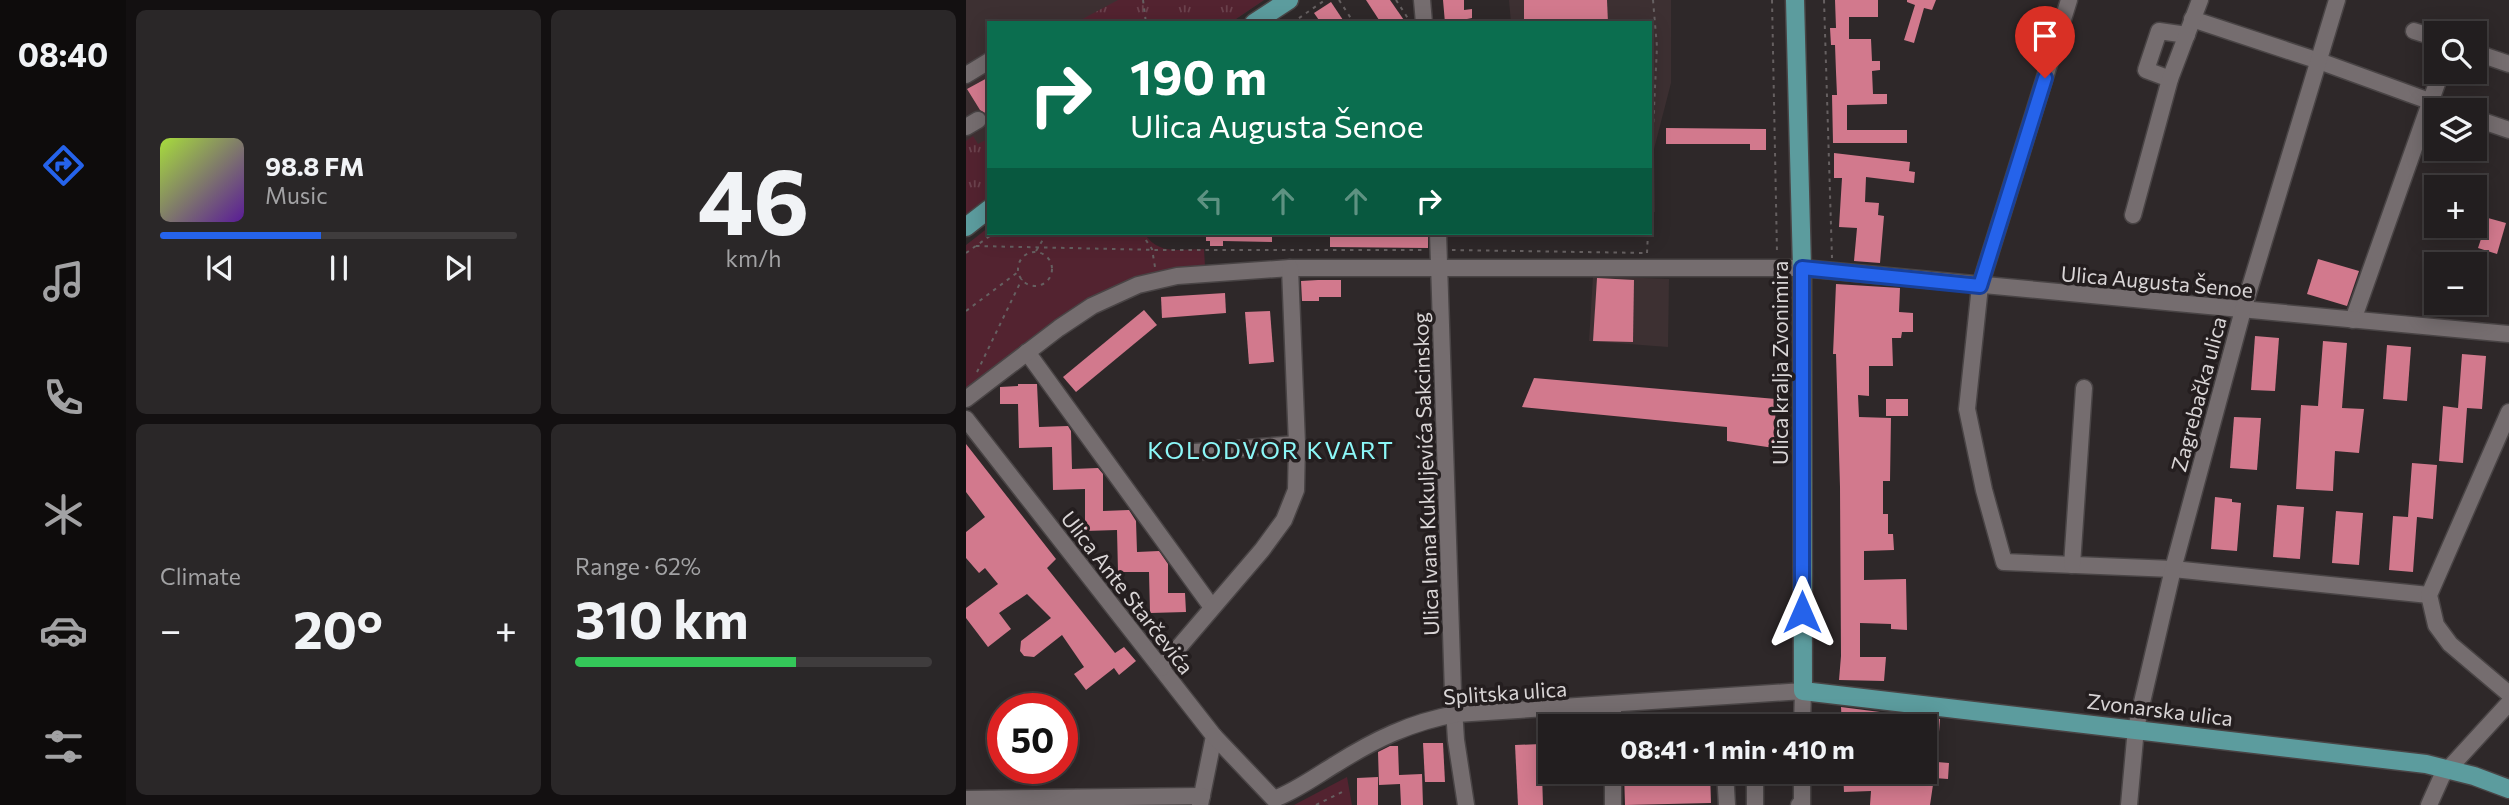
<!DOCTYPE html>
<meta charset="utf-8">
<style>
:root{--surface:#221e1f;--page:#2a2728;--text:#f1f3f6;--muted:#a2a2a4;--line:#3f3c3d;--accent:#2563eb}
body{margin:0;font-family:Commissioner,sans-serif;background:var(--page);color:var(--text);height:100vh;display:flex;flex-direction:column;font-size:26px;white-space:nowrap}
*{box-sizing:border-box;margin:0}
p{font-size:23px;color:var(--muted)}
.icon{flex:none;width:38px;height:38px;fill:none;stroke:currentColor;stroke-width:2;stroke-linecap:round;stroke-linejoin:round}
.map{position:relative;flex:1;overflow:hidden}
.details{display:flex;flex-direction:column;gap:10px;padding:10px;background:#131011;width:840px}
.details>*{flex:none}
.top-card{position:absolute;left:21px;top:21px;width:665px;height:214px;border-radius:0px;box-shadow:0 4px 18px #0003,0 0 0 2px var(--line);background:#0b6e4f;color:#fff;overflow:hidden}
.controls{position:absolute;left:1458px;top:21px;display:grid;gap:14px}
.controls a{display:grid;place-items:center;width:63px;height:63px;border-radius:0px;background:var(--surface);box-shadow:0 4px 18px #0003,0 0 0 2px var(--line);font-size:35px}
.speed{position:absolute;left:21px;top:693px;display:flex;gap:14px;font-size:35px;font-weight:700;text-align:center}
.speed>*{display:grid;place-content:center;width:91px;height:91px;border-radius:50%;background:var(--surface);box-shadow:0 4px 18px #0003,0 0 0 2px var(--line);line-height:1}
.speed .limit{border:10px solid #d22;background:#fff;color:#111}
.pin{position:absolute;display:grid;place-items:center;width:60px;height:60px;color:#fff;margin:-72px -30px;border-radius:50% 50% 50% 0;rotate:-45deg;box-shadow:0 0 7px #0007}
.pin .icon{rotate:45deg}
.me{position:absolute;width:77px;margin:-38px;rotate:0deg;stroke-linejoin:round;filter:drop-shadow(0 0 5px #0008)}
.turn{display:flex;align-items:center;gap:24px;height:147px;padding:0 28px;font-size:32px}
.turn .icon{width:91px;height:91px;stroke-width:2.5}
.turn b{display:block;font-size:49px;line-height:60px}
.lanes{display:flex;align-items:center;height:66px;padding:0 28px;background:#0003;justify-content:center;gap:35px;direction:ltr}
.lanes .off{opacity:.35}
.big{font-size:52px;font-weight:700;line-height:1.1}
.details .card{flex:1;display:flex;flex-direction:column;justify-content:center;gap:10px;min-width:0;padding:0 24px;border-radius:10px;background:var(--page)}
.details .dial{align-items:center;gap:0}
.dial b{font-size:91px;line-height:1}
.song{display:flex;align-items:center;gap:21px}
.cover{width:84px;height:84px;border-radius:10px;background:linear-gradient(135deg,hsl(80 70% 55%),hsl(270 70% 35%))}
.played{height:7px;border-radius:4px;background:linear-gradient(90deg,var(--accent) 45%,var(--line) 45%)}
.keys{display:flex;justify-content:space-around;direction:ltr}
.heat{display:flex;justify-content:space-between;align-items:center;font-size:38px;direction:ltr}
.charge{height:10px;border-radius:5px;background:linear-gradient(90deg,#34c759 62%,var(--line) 0)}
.details .tiles{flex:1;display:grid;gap:10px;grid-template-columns:repeat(2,1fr)}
.trip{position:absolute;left:572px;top:714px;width:399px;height:70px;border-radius:0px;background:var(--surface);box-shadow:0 4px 18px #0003,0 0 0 2px var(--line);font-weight:700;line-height:70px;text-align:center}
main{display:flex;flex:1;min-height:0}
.menu{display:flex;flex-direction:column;width:126px;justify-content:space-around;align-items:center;background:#0e0c0c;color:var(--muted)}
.menu .icon{width:49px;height:49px}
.menu .selected{color:var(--accent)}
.menu b{font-size:32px;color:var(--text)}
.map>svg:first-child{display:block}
</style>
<main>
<nav class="menu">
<b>08:40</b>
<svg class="icon selected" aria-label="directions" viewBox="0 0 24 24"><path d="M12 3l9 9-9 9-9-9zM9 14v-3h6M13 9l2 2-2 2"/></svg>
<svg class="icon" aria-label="music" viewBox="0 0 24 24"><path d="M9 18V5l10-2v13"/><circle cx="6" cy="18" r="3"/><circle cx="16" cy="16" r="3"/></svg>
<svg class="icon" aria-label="phone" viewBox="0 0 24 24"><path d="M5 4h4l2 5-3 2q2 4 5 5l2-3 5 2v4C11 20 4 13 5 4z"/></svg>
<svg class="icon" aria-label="climate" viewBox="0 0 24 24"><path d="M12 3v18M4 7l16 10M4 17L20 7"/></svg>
<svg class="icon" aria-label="car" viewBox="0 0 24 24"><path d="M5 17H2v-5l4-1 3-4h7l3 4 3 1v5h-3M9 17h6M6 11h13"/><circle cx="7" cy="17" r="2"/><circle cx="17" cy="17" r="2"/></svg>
<svg class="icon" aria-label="filters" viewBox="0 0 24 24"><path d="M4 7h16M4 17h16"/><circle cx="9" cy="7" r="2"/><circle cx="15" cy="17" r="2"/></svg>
</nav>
<section class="details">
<div class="tiles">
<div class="card">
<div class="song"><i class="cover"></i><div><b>98.8 FM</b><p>Music</p></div></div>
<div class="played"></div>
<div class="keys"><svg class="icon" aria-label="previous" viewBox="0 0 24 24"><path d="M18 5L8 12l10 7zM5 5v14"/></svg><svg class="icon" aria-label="pause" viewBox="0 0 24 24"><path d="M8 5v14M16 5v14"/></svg><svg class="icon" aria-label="next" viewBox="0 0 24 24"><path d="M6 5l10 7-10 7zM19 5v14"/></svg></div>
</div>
<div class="card dial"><b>46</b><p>km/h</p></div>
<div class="card"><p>Climate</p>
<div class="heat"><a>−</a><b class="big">20°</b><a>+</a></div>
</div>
<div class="card"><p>Range · 62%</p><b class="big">310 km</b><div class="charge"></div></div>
</div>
</section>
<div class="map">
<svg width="1543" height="805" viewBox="0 0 1543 805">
<defs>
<pattern id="grass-tufts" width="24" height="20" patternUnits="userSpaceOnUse" patternTransform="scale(1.75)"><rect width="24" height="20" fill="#532330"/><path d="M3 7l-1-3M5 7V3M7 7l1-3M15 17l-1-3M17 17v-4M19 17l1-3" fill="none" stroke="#6b424d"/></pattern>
</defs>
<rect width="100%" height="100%" fill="#2e2829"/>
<!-- built -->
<g fill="#3d3032">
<polygon points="0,0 298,0 264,23 23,23 23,196 0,214"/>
<polygon points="543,0 705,0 705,83 688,149 689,212 684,212 684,23 545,23"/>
<polygon points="627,276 703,279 702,347 623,341"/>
</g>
<!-- grass -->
<g fill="url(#grass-tufts)">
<polygon points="152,0 298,0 264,23 109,23"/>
<polygon points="7,136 12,144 23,138 23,196 0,214 0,141"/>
</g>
<!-- park -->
<g fill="#532330">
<path d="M23 227V233H178C193 256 214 249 238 249L239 266C139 272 77 333 0 390V245Z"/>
<polygon points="381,777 386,805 328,805"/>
</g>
<!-- building -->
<g fill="#d2798d">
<polygon points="400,0 424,0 440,23 415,23"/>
<polygon points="477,0 498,0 498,10 506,9 506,18 501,19 501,23 479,23"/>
<polygon points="558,0 641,0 642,23 558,23"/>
<polygon points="869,0 912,0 912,17 883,17 883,39 905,39 906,61 914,61 914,70 906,71 907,94 921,94 921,104 881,105 881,130 941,130 941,143 867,143 866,95 871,95 870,72 869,45 865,45 864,28 870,28"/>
<polygon points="941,0 970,0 966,10 958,8 948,43 938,40 949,5 941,2"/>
<polygon points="365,2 379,23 355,23 348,13"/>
<polygon points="23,77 23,125 21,114 14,110 1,89"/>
<polygon points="700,128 800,129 800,150 784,150 784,144 700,144"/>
<polygon points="868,153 944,162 943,171 949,172 948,183 900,177 899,202 913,203 912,215 918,216 914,263 888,261 891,228 873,227 876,178 868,178"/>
<polygon points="1522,218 1540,223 1531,254 1512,248"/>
<polygon points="240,233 306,233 306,242 257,241 257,246 244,246 244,241 240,241"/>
<polygon points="364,233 462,233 462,248 364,247"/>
<polygon points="1352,259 1393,271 1381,306 1341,294"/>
<polygon points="631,278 668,280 667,342 627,341"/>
<polygon points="352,280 375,280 375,297 353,297 353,301 336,301 335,281"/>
<polygon points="870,284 934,288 933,312 947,313 947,332 936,332 935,338 926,338 927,366 903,366 903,396 892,395 893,417 925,418 924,481 917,481 917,514 922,514 922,534 927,534 928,550 898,551 898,580 940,579 941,630 925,629 925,624 894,623 894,657 920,657 918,681 873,680 875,656 874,487 870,354 867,354"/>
<polygon points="259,293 260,313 196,318 195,297"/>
<polygon points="178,310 191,325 110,392 97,377"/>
<polygon points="304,311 308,362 283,364 279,312"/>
<polygon points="1289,336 1313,338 1309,391 1285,390"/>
<polygon points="1357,341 1381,343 1376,408 1398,409 1393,453 1369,451 1367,491 1330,489 1335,405 1352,406"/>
<polygon points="1421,345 1445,347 1441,401 1417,399"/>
<polygon points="1496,354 1520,356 1516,409 1501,408 1497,463 1473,461 1477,406 1492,408"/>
<polygon points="568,378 810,399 808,448 761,441 761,427 556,407"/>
<polygon points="52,384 71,384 73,427 102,426 105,431 106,469 132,468 137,474 137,511 163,510 170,521 171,552 193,551 202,564 202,593 219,593 220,612 184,613 183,572 152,572 151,530 119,531 119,489 87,490 86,447 53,448 52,404 34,404 34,387 52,386"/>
<rect x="920" y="399" width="22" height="17"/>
<polygon points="1268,417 1295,418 1291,470 1264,468"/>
<polygon points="0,444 90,559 81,568 149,653 158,647 170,661 153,675 148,668 120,690 108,674 118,667 96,635 68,657 58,656 54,651 55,641 85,618 61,594 33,613 45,629 22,647 0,618 0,608 32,584 19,568 13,573 0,558 0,532 19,517 0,492"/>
<polygon points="1446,463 1471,465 1467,519 1451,517 1447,572 1423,570 1427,516 1442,517"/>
<polygon points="1249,497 1266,499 1266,502 1275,503 1271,551 1245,549"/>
<polygon points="1311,505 1338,507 1334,559 1307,557"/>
<polygon points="1370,511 1397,513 1393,565 1366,563"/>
<polygon points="875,707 914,712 913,726 876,726"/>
<polygon points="933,714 974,719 973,732 959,730 959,726 931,726"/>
<polygon points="457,743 477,743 479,782 459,782"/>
<polygon points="575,744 577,805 552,805 549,745"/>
<polygon points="424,746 432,746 433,775 456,774 457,805 435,805 434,784 413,785 412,752"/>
<polygon points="959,761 983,763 982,779 968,778 964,805 904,805 905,791 878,792 877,772 959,772"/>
<polygon points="658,772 744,772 745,803 659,805"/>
<polygon points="412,777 412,805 391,805 391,778"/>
</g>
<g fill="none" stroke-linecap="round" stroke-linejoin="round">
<defs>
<g id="minor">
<polyline points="456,0 458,23"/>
<polyline points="1103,0 1014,286 1001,409 1018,490 1038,562 1207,569 1463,595"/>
<polyline points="1226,19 1353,61 1488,110"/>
<polyline points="1448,31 1470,38"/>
<polyline points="1508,52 1543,64"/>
<polyline points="0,75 23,61"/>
<polyline points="1204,79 1180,70 1193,31 1221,35"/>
<polyline points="1508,118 1543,130"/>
<polyline points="0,127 12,120"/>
<polyline points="1167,215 1204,79 1234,0"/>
<polyline points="472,233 487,693 490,740 500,805"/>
<polyline points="1387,320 1475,72"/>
<polyline points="61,352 245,606"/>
<polyline points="0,399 93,328 126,306 172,285 211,276 324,268 836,268 1543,334"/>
<polyline points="1543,412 1463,595 1470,625 1484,644 1543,694"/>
<polyline points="0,419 248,736 234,805"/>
<polyline points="229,452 331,444"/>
<polyline points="1106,565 1118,388"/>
<polyline points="195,668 296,550 318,520 330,490 331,444 324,268"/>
<polyline points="647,705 647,726"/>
<polyline points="679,726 756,724 789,726"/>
<path d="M248 736 308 799C330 791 350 776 370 764 408 740 445 722 490 714L837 691 836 726"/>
<polyline points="759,772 761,805"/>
<polyline points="0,799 236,796"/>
<polyline points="647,805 647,772"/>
<polyline points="789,805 789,772"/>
<polyline points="833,805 836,805 836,772"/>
<polyline points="1163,805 1170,728 1207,569 1277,310 1371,0"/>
<polyline points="1463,805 1476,776 1543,703"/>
</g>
<g id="major">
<polyline points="829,0 836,268 837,691 1460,764 1508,776 1543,789"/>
<polyline points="288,23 323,0"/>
<polyline points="0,227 23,209"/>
</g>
</defs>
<!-- minor casing -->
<use href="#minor" stroke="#494445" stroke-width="19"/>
<!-- major casing -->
<use href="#major" stroke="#494445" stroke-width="21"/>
<!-- path -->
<g stroke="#666061" stroke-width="2" stroke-dasharray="3.5 5" stroke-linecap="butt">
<polyline points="177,0 180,23"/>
<polyline points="373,0 388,23"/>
<polyline points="430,0 443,20"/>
<polyline points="806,0 811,253"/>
<polyline points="858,0 866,258"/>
<polyline points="326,23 359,0"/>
<polyline points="684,190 691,47 687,0"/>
<polyline points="175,233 186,249 189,267"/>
<polyline points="10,246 193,250 460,250"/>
<polyline points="486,250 681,253"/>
<polyline points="70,251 81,233"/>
<circle cx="69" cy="269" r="17"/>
<polyline points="0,253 28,233"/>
<polyline points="681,253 682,233"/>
<polyline points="0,311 52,272"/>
<polyline points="11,372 56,279"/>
<polyline points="350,805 380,790"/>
</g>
<!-- minor -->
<use href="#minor" stroke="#756d6f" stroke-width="16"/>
<!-- major -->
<use href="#major" stroke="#5c9c9e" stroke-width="18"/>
</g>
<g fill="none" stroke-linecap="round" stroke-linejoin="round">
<defs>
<polyline id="route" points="836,612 836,268 1014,286 1079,78"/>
</defs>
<!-- route casing -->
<use href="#route" stroke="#184099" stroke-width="18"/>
<!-- route -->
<use href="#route" stroke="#2563eb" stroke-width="12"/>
</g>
<g text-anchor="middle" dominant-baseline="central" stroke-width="7" stroke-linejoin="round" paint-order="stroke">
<!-- street labels -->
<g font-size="21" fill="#d9d5d6" stroke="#241e1f">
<text transform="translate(1191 281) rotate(5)">Ulica Augusta Šenoe</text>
<text transform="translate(813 363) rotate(-90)">Ulica kralja Zvonimira</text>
<text transform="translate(1232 394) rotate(-75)">Zagrebačka ulica</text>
<text transform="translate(459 474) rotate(-92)">Ulica Ivana Kukuljevića Sakcinskog</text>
<text transform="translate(162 592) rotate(52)">Ulica Ante Starčevića</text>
<text transform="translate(539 692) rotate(-4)">Splitska ulica</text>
<text transform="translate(1194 709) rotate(7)">Zvonarska ulica</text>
</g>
<!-- quarter labels -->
<g font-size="24" letter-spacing="2" fill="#8cf8f8" stroke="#241e1f">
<text x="305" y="449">KOLODVOR KVART</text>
</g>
</g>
</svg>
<div class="controls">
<a><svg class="icon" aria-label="search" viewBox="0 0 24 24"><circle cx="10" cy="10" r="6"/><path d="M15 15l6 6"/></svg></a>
<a><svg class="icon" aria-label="layers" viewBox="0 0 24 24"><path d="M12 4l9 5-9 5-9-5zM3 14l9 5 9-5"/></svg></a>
<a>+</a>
<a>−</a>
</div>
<div class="speed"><div class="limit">50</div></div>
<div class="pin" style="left:1079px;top:78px;background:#d93025"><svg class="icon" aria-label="arrive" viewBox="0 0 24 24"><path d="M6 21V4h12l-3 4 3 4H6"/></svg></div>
<svg class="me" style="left:836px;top:612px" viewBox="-20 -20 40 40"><path d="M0-17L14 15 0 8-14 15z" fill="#2563eb" stroke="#fff" stroke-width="4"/></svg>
<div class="trip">08:41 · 1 min · 410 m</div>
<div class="top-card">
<div class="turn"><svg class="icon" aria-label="right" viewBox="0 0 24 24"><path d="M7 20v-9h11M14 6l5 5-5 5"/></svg><div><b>190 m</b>Ulica Augusta Šenoe</div></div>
<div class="lanes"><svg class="icon off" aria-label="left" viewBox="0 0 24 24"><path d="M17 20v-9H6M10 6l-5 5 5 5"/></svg><svg class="icon off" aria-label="ahead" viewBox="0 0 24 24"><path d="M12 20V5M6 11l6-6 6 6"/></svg><svg class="icon off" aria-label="ahead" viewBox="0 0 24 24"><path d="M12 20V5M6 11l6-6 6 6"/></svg><svg class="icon" aria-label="right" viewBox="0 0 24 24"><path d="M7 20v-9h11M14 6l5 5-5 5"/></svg></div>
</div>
</div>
</main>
